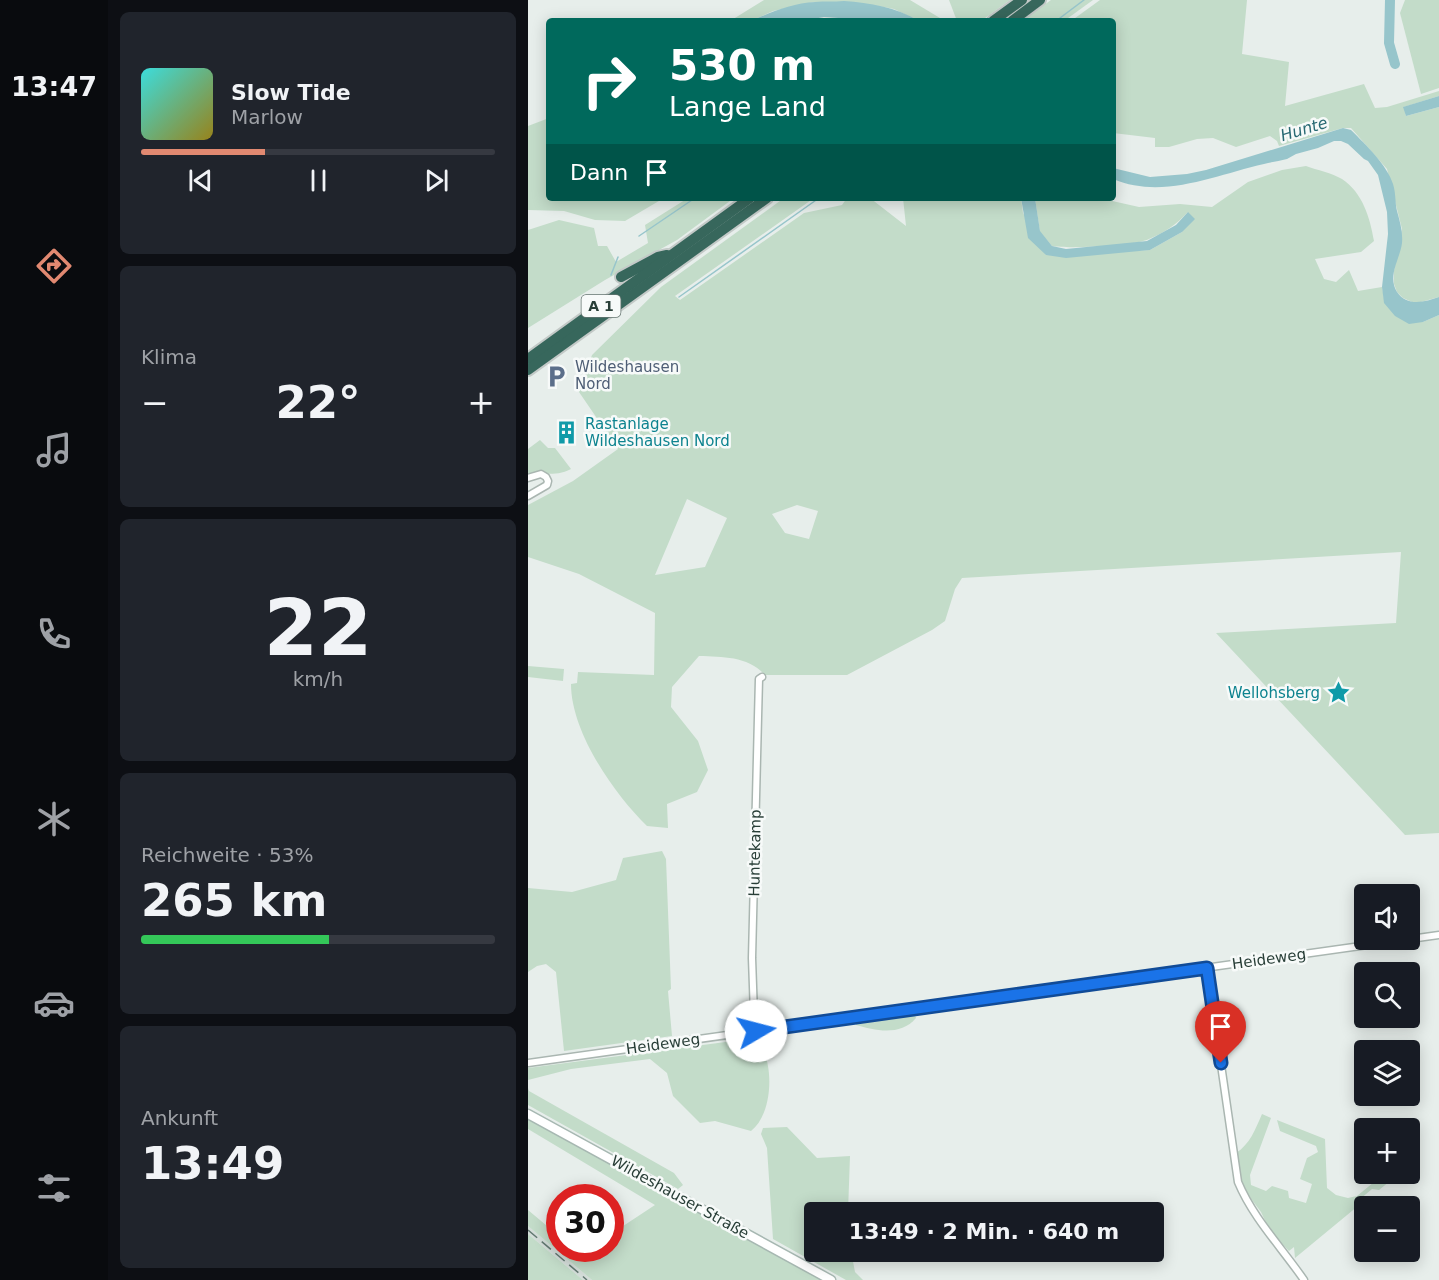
<!DOCTYPE html>
<html lang="de">
<meta charset="utf-8">
<style>
:root{--surface:#171b24;--page:#20242c;--text:#f1f3f6;--muted:#9ea1a6;--line:#363941;--accent:#e18971}
body{margin:0;font-family:"DejaVu Sans",sans-serif;background:var(--page);color:var(--text);height:100vh;display:flex;flex-direction:column;font-size:22px;white-space:nowrap}
*{box-sizing:border-box;margin:0}
p{font-size:20px;color:var(--muted)}
.icon{flex:none;width:33px;height:33px;fill:none;stroke:currentColor;stroke-width:2;stroke-linecap:round;stroke-linejoin:round}
.map{position:relative;flex:1;overflow:hidden}
.details{display:flex;flex-direction:column;gap:12px;padding:12px;background:#0d0f14;width:420px}
.details>*{flex:none}
.banner{position:absolute;left:18px;top:18px;width:570px;height:183px;border-radius:6px;box-shadow:0 3px 15px #0003;background:#00695c;color:#fff;overflow:hidden}
.tools{position:absolute;left:826px;top:884px;display:grid;gap:12px}
.tools a{display:grid;place-items:center;width:66px;height:66px;border-radius:6px;background:var(--surface);box-shadow:0 3px 15px #0003;font-size:30px}
.speed{position:absolute;left:18px;top:1184px;display:flex;gap:12px;font-size:30px;font-weight:700;text-align:center}
.speed>*{display:grid;place-content:center;width:78px;height:78px;border-radius:50%;background:var(--surface);box-shadow:0 3px 15px #0003;line-height:1}
.speed .limit{border:9px solid #d22;background:#fff;color:#111}
.pin{position:absolute;display:grid;place-items:center;width:51px;height:51px;color:#fff;margin:-62px -26px;border-radius:50% 50% 50% 0;rotate:-45deg;box-shadow:0 0 6px #0007}
.pin .icon{rotate:45deg}
.me{position:absolute;width:66px;margin:-33px;rotate:82deg;stroke-linejoin:round;filter:drop-shadow(0 0 4px #0008)}
.turn{display:flex;align-items:center;gap:21px;height:126px;padding:0 24px;font-size:27px}
.turn .icon{width:78px;height:78px;stroke-width:2.5}
.turn b{display:block;font-size:42px;line-height:51px}
.then{display:flex;align-items:center;height:57px;padding:0 24px;background:#0003;gap:12px;font-size:22px}
.big{font-size:45px;font-weight:600;line-height:1.1}
.details .card{flex:1;display:flex;flex-direction:column;justify-content:center;gap:9px;min-width:0;padding:0 21px;border-radius:9px;background:var(--page)}
.details .dial{align-items:center;gap:0}
.dial b{font-size:78px;line-height:1}
.song{display:flex;align-items:center;gap:18px}
.cover{width:72px;height:72px;border-radius:9px;background:linear-gradient(135deg,hsl(180 70% 55%),hsl(50 70% 35%))}
.played{height:6px;border-radius:3px;background:linear-gradient(90deg,var(--accent) 35%,var(--line) 35%)}
.keys{display:flex;justify-content:space-around;direction:ltr}
.heat{display:flex;justify-content:space-between;align-items:center;font-size:33px;direction:ltr}
.charge{height:9px;border-radius:4px;background:linear-gradient(90deg,#34c759 53%,var(--line) 0)}
.trip{position:absolute;left:276px;top:1202px;width:360px;height:60px;border-radius:6px;background:var(--surface);box-shadow:0 3px 15px #0003;font-weight:600;line-height:60px;text-align:center}
main{display:flex;flex:1;min-height:0}
.tabs{display:flex;flex-direction:column;width:108px;justify-content:space-around;align-items:center;background:#090b0e;color:var(--muted)}
.tabs .icon{width:42px;height:42px}
.tabs .on{color:var(--accent)}
.tabs b{font-size:27px;color:var(--text)}
.map>svg:first-child{display:block}
</style>
<main>
<nav class="tabs">
<b>13:47</b>
<svg class="icon on" aria-label="directions" viewBox="0 0 24 24"><path d="M12 3l9 9-9 9-9-9zM9 14v-3h6M13 9l2 2-2 2"/></svg>
<svg class="icon" aria-label="music" viewBox="0 0 24 24"><path d="M9 18V5l10-2v13"/><circle cx="6" cy="18" r="3"/><circle cx="16" cy="16" r="3"/></svg>
<svg class="icon" aria-label="phone" viewBox="0 0 24 24"><path d="M5 4h4l2 5-3 2q2 4 5 5l2-3 5 2v4C11 20 4 13 5 4z"/></svg>
<svg class="icon" aria-label="climate" viewBox="0 0 24 24"><path d="M12 3v18M4 7l16 10M4 17L20 7"/></svg>
<svg class="icon" aria-label="car" viewBox="0 0 24 24"><path d="M5 17H2v-5l4-1 3-4h7l3 4 3 1v5h-3M9 17h6M6 11h13"/><circle cx="7" cy="17" r="2"/><circle cx="17" cy="17" r="2"/></svg>
<svg class="icon" aria-label="filters" viewBox="0 0 24 24"><path d="M4 7h16M4 17h16"/><circle cx="9" cy="7" r="2"/><circle cx="15" cy="17" r="2"/></svg>
</nav>
<section class="details">
<div class="card">
<div class="song"><i class="cover"></i><div><b>Slow Tide</b><p>Marlow</p></div></div>
<div class="played"></div>
<div class="keys"><svg class="icon" aria-label="previous" viewBox="0 0 24 24"><path d="M18 5L8 12l10 7zM5 5v14"/></svg><svg class="icon" aria-label="pause" viewBox="0 0 24 24"><path d="M8 5v14M16 5v14"/></svg><svg class="icon" aria-label="next" viewBox="0 0 24 24"><path d="M6 5l10 7-10 7zM19 5v14"/></svg></div>
</div>
<div class="card"><p>Klima</p>
<div class="heat"><a>−</a><b class="big">22°</b><a>+</a></div>
</div>
<div class="card dial"><b>22</b><p>km/h</p></div>
<div class="card"><p>Reichweite · 53%</p><b class="big">265 km</b><div class="charge"></div></div>
<div class="card"><p>Ankunft</p><b class="big">13:49</b></div>
</section>
<div class="map">
<svg width="911" height="1280" viewBox="0 0 911 1280">
<rect width="100%" height="100%" fill="#e7eeeb"/>
<!-- built -->
<polygon fill="#d5deda" points="0,1226 64,1280 55,1280 0,1234"/>
<!-- green -->
<g fill="#c3dcc9" fill-rule="evenodd">
<polygon points="236,0 382,0 417,21 391,21 366,9 351,6 286,2 245,11 223,21 202,21"/>
<polygon points="421,0 482,0 453,21 429,21"/>
<polygon points="523,0 565,0 536,21 494,21"/>
<polygon points="572,0 719,0 714,54 761,62 757,106 836,84 847,108 859,107 911,91 911,96 876,107 878,116 911,107 911,297 893,302 884,302 875,298 869,292 866,284 866,271 874,229 859,169 823,128 815,128 751,146 749,141 742,136 708,147 685,138 669,139 641,147 627,147 627,138 585,133 585,21 543,21"/>
<polygon points="877,0 911,0 911,88 893,94 872,13"/>
<polygon points="21,118 21,198 136,198 97,221 67,220 36,211 0,210 0,126"/>
<path d="M778 166C789 170 804 173 814 179 835 193 842 218 846 241L833 252 787 259 796 279 808 282 821 270 830 291 854 287 857 303 895 322 911 315V833L877 835 688 633 868 623 873 552 434 578 427 589 417 621 404 630 319 675H237C220 656 195 657 171 656L144 687 143 707 170 741 180 770 169 792 139 804 140 828 119 826C86 794 43 732 43 684L49 683 50 672 126 675 127 613 51 574 0 557V505L45 481 90 449 51 392 64 355 133 287 256 198H286L147 296 152 300 276 213 314 205 319 198H342L378 226 375 198H493L495 213 518 255 622 250 654 232 660 212C649 224 636 233 621 239 607 246 540 249 524 246L512 232 507 198H571L611 207 652 204 684 207 720 182 754 170ZM159 499 199 518 177 567 127 575ZM269 505 290 511 281 539 257 533 244 514Z"/>
<polygon points="160,198 206,198 149,240 77,280 0,328 0,230 31,220 66,228 70,246 79,246 88,262 120,243 117,225"/>
<path d="M12 440 20 448H27L43 469C28 477 16 472 0 475V449Z"/>
<polygon points="0,666 36,669 35,681 0,677"/>
<polygon points="134,851 138,859 143,989 140,991 144,1036 36,1051 28,972 18,964 9,966 0,972 0,888 44,892 88,880 95,858"/>
<path d="M387 1015 388 1018C373 1036 348 1031 328 1025V1023Z"/>
<path d="M228 1038C247 1059 246 1113 223 1131L187 1121 172 1123 145 1096 139 1073 122 1059 43 1069 0 1080V1068Z"/>
<polygon points="0,1088 1,1091 146,1173 155,1185 150,1189 0,1105"/>
<path d="M734 1114 743 1118 722 1175 723 1185 738 1191 744 1186 760 1191 761 1198 778 1203 784 1184 772 1179 779 1158 790 1152 788 1146 752 1131 749 1120 797 1139 799 1188 808 1195 820 1198 829 1196 857 1173H872L851 1190 844 1189 831 1200 830 1206 767 1258 766 1247 761 1251 742 1231 733 1212 712 1184 708 1153C722 1144 727 1130 734 1114Z"/>
<polygon points="0,1117 294,1280 64,1280 0,1226 0,1210 31,1236 32,1248 46,1248 50,1250 54,1248 82,1248 83,1234 127,1205 0,1129"/>
<polygon points="259,1127 289,1158 322,1156 320,1212 286,1212 286,1251 323,1251 327,1272 335,1280 318,1280 245,1239 239,1148 233,1134 235,1128"/>
<polygon points="0,1234 55,1280 0,1280"/>
</g>
<!-- water -->
<g fill="#97c5cb">
<path d="M316 1C342 3 368 7 391 21H353L296 17 274 21H223C243 12 265 3 287 2 297 1 306 2 316 1Z"/>
<polygon points="911,96 911,107 878,116 875,107"/>
<path d="M815 128 823 130C838 145 859 165 865 184 868 193 867 203 869 211 872 222 875 232 874 243 872 259 859 276 869 292 879 307 897 302 911 297V315L895 322 881 324 867 316 856 303 854 287 860 234 859 212 850 175 840 161 836 159 820 144 813 141H806L790 148 768 154 759 159C751 161 744 162 736 164 687 175 635 200 585 179V168L622 177 659 174 678 170Z"/>
<polygon points="493,198 507,198 512,231 524,246 538,249 619,241 648,225 660,212 667,219 654,232 622,250 538,258 518,255 500,238"/>
</g>
<g fill="none" stroke-linecap="round" stroke-linejoin="round">
<!-- stream -->
<g stroke="#97c5cb" stroke-width="1.5">
<polyline points="528,21 556,0"/>
<polyline points="111,236 167,198"/>
<polyline points="83,275 90,257"/>
<polyline points="151,297 291,198"/>
</g>
<!-- river -->
<polyline stroke="#97c5cb" stroke-width="10" points="862,0 861,43 867,64"/>
<defs>
<g id="street">
<polyline points="0,478 13,474 18,477 20,481 19,485 0,496"/>
<path d="M679 968 710 1182C725 1218 754 1248 776 1280"/>
<polyline points="228,1031 226,1015 224,958 230,717 231,679 234,677"/>
<polyline points="0,1063 911,935"/>
</g>
<polyline id="secondary" points="0,1114 303,1280"/>
<g id="highway">
<polyline points="465,21 494,0"/>
<polyline points="484,21 512,0"/>
<polyline points="93,277 130,257 139,255"/>
<polyline points="0,359 222,198"/>
<polyline points="0,370 239,198"/>
</g>
</defs>
<!-- street casing -->
<use href="#street" stroke="#aab6b1" stroke-width="9"/>
<!-- secondary casing -->
<use href="#secondary" stroke="#a7b8b2" stroke-width="11"/>
<!-- highway casing -->
<use href="#highway" stroke="#c3c9c7" stroke-width="14"/>
<!-- street -->
<use href="#street" stroke="#fff" stroke-width="6"/>
<!-- secondary -->
<use href="#secondary" stroke="#fff" stroke-width="8"/>
<!-- highway -->
<use href="#highway" stroke="#37675c" stroke-width="10"/>
<!-- rail -->
<polyline stroke="#637972" stroke-width="1.5" stroke-dasharray="12 6" stroke-linecap="butt" points="0,1230 59,1280"/>
</g>
<g fill="none" stroke-linecap="round" stroke-linejoin="round">
<defs>
<polyline id="route" points="228,1031 679,968 693,1063"/>
</defs>
<!-- route casing -->
<use href="#route" stroke="#114b97" stroke-width="15"/>
<!-- route -->
<use href="#route" stroke="#1a73e8" stroke-width="10"/>
</g>
<!-- icons -->
<defs>
<symbol id="parking-bare" viewBox="-9 -9 18 18"><path d="M-3.5-5.5H1a3.5 3.5 0 0 1 0 7H-1V5.5H-3.5ZM-1-3.4V-.6H.8a1.4 1.4 0 0 0 0-2.8Z" fill="#5c6f8a" stroke="#f7faf9" stroke-width="2.5" paint-order="stroke"/></symbol>
<symbol id="building-bare" viewBox="-9 -9 18 18"><path d="M-4-6H4V6H1V3H-1V6H-4ZM-2.5-4.3h1.7v1.8h-1.7ZM.8-4.3h1.7v1.8H.8ZM-2.5-1h1.7V.8h-1.7ZM.8-1h1.7V.8H.8Z" fill="#0f9aa8" stroke="#f7faf9" stroke-width="2.5" paint-order="stroke"/></symbol>
<symbol id="sight-bare" viewBox="-9 -9 18 18"><path d="M0-6L1.8-2.2L6-1.7L2.9 1.2L3.7 5.4L0 3.3L-3.7 5.4L-2.9 1.2L-6-1.7L-1.8-2.2Z" fill="#0f9aa8" stroke="#f7faf9" stroke-width="2.5" paint-order="stroke"/></symbol>
</defs>
<g fill-rule="evenodd">
<use href="#parking-bare" x="12" y="360" width="33" height="33"/>
<use href="#building-bare" x="22" y="416" width="33" height="33"/>
<use href="#sight-bare" x="794" y="676" width="33" height="33"/>
</g>
<g text-anchor="middle" dominant-baseline="central" stroke-width="5" stroke-linejoin="round" paint-order="stroke">
<!-- shield labels -->
<rect fill="#f7faf9" stroke="#667671" stroke-width="1.5" x="53.5" y="295" width="39" height="22" rx="4.5"/>
<g font-size="14" font-weight="bold" fill="#283e37">
<text x="73" y="306">A 1</text>
</g>
<!-- service labels -->
<g font-size="15" fill="#4e5e75" stroke="#f7faf9" text-anchor="start">
<text x="47" y="367">Wildeshausen<tspan x="47" dy="17">Nord</tspan></text>
</g>
<!-- culture labels -->
<g font-size="15" fill="#0d838f" stroke="#f7faf9" text-anchor="start">
<text x="57" y="424">Rastanlage<tspan x="57" dy="17">Wildeshausen Nord</tspan></text>
<text x="792" y="693" text-anchor="end">Wellohsberg</text>
</g>
<!-- street labels -->
<g font-size="15" fill="#283e37" stroke="#f7faf9">
<text transform="translate(227 853) rotate(-89)">Huntekamp</text>
<text transform="translate(741 959) rotate(-8)">Heideweg</text>
<text transform="translate(135 1044) rotate(-8)">Heideweg</text>
<text transform="translate(152 1197) rotate(29)">Wildeshauser Straße</text>
</g>
<!-- water labels -->
<g font-size="16" font-style="italic" fill="#286973" stroke="#f7faf9">
<text transform="translate(776 129) rotate(-17)">Hunte</text>
</g>
</g>
</svg>
<div class="tools">
<a><svg class="icon" aria-label="sound" viewBox="0 0 24 24"><path d="M4 9h4l5-4v14l-5-4H4zM17 9q2 3 0 6"/></svg></a>
<a><svg class="icon" aria-label="search" viewBox="0 0 24 24"><circle cx="10" cy="10" r="6"/><path d="M15 15l6 6"/></svg></a>
<a><svg class="icon" aria-label="layers" viewBox="0 0 24 24"><path d="M12 4l9 5-9 5-9-5zM3 14l9 5 9-5"/></svg></a>
<a>+</a>
<a>−</a>
</div>
<div class="speed"><div class="limit">30</div></div>
<div class="pin" style="left:693px;top:1063px;background:#d93025"><svg class="icon" aria-label="arrive" viewBox="0 0 24 24"><path d="M6 21V4h12l-3 4 3 4H6"/></svg></div>
<svg class="me" style="left:228px;top:1031px" viewBox="-20 -20 40 40"><circle r="19" fill="#fff"/><path d="M0-13L10 11 0 6-10 11z" fill="#1a73e8"/></svg>
<div class="trip">13:49 · 2 Min. · 640 m</div>
<div class="banner">
<div class="turn"><svg class="icon" aria-label="right" viewBox="0 0 24 24"><path d="M7 20v-9h11M14 6l5 5-5 5"/></svg><div><b>530 m</b>Lange Land</div></div>
<div class="then">Dann<svg class="icon" aria-label="arrive" viewBox="0 0 24 24"><path d="M6 21V4h12l-3 4 3 4H6"/></svg></div>
</div>
</div>
</main>
